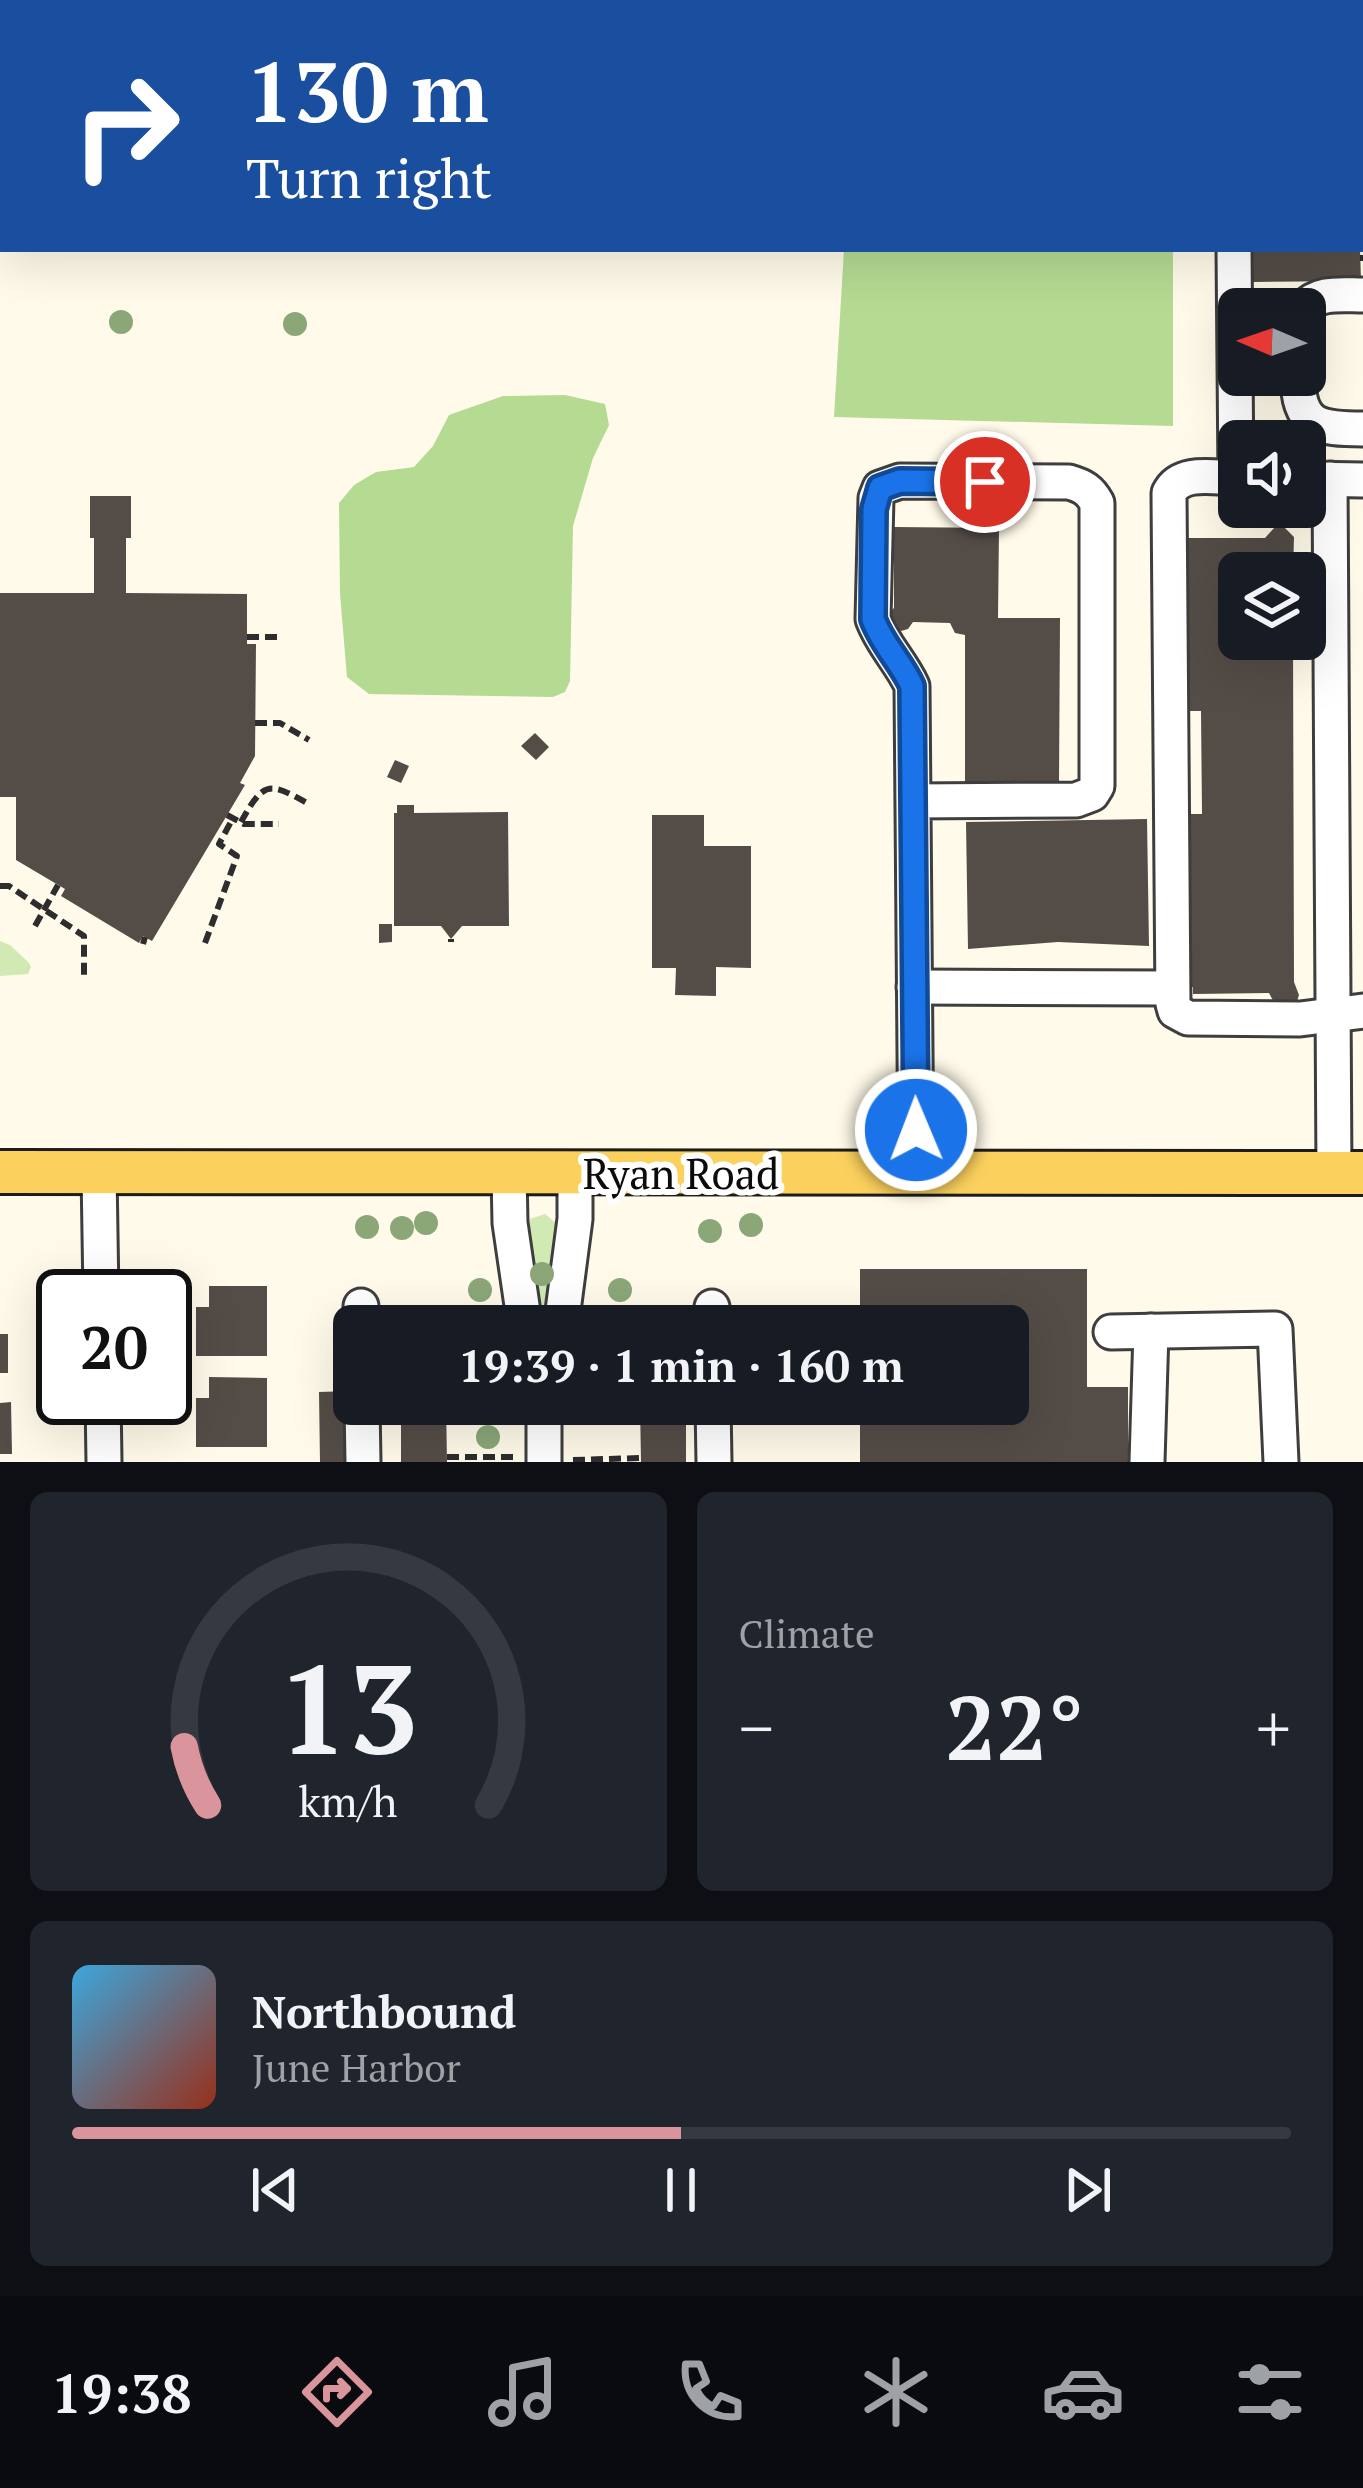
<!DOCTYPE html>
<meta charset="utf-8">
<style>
:root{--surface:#171b24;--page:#20242c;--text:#f1f3f6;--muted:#9ea1a6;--line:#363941;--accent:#da949c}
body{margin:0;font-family:"PT Serif",serif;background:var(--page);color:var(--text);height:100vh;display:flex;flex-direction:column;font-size:45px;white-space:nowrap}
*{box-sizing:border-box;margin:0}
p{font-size:39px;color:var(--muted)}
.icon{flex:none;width:66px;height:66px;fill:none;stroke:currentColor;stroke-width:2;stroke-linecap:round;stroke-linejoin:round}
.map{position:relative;height:1462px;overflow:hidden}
.details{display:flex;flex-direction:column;gap:30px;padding:30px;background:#0d0f14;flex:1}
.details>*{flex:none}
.hud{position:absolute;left:0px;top:0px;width:1365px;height:252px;box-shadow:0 12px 48px #0002;background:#1a4fa0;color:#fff;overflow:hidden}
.needle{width:78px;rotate:272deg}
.controls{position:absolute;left:1218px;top:288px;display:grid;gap:24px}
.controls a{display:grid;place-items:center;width:108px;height:108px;border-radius:18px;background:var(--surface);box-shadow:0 12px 48px #0002;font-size:60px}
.speed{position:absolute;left:36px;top:1269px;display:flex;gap:24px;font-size:60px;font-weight:700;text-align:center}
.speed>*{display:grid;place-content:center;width:156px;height:156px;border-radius:50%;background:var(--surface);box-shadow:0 12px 48px #0002;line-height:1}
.speed .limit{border:6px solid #111;border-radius:18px;background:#fff;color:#111}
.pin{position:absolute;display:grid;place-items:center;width:102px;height:102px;color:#fff;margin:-51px;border:6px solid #fff;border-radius:50%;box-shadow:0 3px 12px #0007}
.me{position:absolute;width:132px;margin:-66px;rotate:359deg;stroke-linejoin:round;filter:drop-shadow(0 0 9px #0008)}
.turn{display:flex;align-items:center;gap:42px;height:252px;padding:0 48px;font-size:54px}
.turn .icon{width:156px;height:156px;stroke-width:2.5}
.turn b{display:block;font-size:84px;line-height:102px}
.big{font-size:90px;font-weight:700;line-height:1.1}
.details .card{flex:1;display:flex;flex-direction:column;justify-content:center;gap:18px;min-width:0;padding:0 42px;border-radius:18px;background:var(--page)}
.details .dial{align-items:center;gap:0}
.dial svg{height:312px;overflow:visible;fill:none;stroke:var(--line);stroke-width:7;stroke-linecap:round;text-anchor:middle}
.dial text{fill:var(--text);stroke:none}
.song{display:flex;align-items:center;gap:36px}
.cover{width:144px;height:144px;border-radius:18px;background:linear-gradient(135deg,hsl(200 70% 55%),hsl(10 70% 35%))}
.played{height:12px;border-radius:6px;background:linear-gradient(90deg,var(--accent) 50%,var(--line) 50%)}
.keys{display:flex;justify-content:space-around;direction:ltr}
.heat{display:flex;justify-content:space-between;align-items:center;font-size:66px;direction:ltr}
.details .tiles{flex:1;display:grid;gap:30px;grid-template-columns:1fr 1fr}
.card:last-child{grid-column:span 2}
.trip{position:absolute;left:333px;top:1305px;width:696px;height:120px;border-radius:18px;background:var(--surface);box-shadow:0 12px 48px #0002;font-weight:700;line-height:120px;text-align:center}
.tab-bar{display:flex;height:192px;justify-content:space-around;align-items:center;background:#090b0e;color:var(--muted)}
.tab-bar .icon{width:84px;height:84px}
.tab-bar .current{color:var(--accent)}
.tab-bar b{font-size:54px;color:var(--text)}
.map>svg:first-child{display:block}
</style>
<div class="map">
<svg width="1363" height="1462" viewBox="0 0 1363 1462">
<rect width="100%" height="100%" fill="#fffae9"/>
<!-- green -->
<g fill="#d1e9b3">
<polygon points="0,941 10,945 29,963 31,967 28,974 0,976"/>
<polygon points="545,1214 557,1224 558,1230 545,1324 538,1321 527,1237 530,1219"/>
</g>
<!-- forest -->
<g fill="#b5da92">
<polygon points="736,0 1174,0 1174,3 738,3"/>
<polygon points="844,249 1173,249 1173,426 834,417"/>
<polygon points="565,395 605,404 609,425 593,458 573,526 570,681 565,692 553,697 369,694 347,677 340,594 339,503 354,485 376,472 414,467 433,446 449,415 503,396"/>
</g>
<!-- building -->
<g fill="#544c47">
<polygon points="1253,249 1360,249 1361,281 1253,282"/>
<polygon points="90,496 131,496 131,538 126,538 126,593 247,594 247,644 256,644 255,756 240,783 245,785 152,941 143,936 139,943 61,896 65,889 16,860 16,797 0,797 0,593 94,593 94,538 90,538"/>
<polygon points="894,527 999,528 998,618 1060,618 1059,783 965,782 965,635 955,633 950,623 913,622 908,629 901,631 890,625 889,613 894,608"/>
<polygon points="1275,527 1284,527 1294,537 1293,573 1239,573 1239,639 1293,639 1294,982 1299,995 1296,1004 1277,1008 1269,993 1193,994 1193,987 1187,987 1187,814 1202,814 1201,711 1186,711 1185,538 1265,538"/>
<polygon points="535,733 549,747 536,760 521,746"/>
<polygon points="395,760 409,766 401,783 387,777"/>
<polygon points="397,805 414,805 414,813 508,812 509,926 462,926 451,939 441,926 394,926 394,813 397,813"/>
<polygon points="652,815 704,815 704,846 751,846 751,968 716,967 716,996 675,995 676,968 652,968"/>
<polygon points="1147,819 1149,946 1058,942 968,949 966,822"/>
<polygon points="379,924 392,924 392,942 379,943"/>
<polygon points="860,1269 1087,1269 1087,1387 1128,1387 1128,1462 860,1462 860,1404 1008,1404 1008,1326 860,1326"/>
<polygon points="209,1286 267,1286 267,1356 196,1356 196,1307 209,1307"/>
<rect x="404" y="1305" width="45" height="21"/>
<polygon points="680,1305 680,1326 635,1326 635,1306"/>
<rect x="0" y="1334" width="8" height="39"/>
<polygon points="209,1377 267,1378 267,1447 196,1447 196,1398 209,1398"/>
<polygon points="350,1391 351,1462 320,1462 319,1392"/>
<polygon points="11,1402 12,1454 0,1454 0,1403"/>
<polygon points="405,1404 446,1404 447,1462 401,1462 401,1407 405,1407"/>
<polygon points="640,1404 681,1404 681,1407 686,1407 686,1462 641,1462"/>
</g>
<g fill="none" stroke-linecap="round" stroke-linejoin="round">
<defs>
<g id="minor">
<polyline points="1362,11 1363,11"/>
<polyline points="1234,249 1236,478"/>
<path d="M1303 309C1318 291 1341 295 1363 295"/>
<path d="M1298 375C1298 426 1318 429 1363 429"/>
<path d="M1239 478C1215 478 1181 469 1169 493L1173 1004 1175 1011 1188 1018 1300 1019 1363 1011"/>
<polyline points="1305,479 1363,480"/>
<polyline points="1330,479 1334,1173"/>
<path d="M913 801 1076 800 1092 794 1097 786V503C1090 490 1083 486 1069 482L900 481 880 488 876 498 873 619C882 644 901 662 912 686L916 1173"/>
<polyline points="914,987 1172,988"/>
<polyline points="99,1172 101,1296"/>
<polyline points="509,1173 510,1223 525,1326"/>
<polyline points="361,1306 361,1326"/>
<polyline points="712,1307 712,1326"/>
<polyline points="561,1326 575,1219 575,1173"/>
<polyline points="1111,1332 1275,1329 1281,1462"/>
<polyline points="103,1398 104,1462"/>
<polyline points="362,1404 363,1462"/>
<polyline points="544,1404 544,1462"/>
<polyline points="713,1404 714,1462"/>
<polyline points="1147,1462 1151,1331"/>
</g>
<polyline id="major" points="0,1172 1363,1173"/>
</defs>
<!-- minor casing -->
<use href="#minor" stroke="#3e3e3e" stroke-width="39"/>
<!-- major casing -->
<use href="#major" stroke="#1c1c1c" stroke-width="48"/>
<!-- path -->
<g stroke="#2d2d2d" stroke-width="6" stroke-dasharray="12 6" stroke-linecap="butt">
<polyline points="1362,243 1363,243"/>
<polyline points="1360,258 1363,258"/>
<polyline points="247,637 280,637"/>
<polyline points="255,723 280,723 309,740"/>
<polyline points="227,815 244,824 279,824"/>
<path d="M241 822C264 780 269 782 309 804"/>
<polyline points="0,886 9,886 84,936 84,976"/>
<polyline points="35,926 58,885"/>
<polyline points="451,942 451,939"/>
<polyline points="205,943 237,856 219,844 233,818"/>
<polyline points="143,944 145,937"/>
<polyline points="447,1457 514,1457"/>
<polyline points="573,1460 641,1458"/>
</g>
<!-- minor -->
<use href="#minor" stroke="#fff" stroke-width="33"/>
<!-- major -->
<use href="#major" stroke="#fbd05d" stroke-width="42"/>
</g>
<!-- trees -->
<g fill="#8ba778">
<circle cx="121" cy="322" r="12"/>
<circle cx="295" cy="324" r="12"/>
<circle cx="426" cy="1223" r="12"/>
<circle cx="751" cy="1225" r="12"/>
<circle cx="367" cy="1227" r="12"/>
<circle cx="402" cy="1228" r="12"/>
<circle cx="710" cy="1231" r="12"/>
<circle cx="542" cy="1274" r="12"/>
<circle cx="480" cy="1290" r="12"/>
<circle cx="620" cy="1290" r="12"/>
<circle cx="488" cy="1437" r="12"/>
</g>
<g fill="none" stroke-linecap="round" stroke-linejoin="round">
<defs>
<path id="route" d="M916 1130 912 686C901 662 882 644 873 619L874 509 880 488 900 481 985 482"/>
</defs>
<!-- route casing -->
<use href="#route" stroke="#114b97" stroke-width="30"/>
<!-- route -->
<use href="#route" stroke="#1a73e8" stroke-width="21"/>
</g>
<g text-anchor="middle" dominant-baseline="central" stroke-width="12" stroke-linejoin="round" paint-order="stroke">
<!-- street labels -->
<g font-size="42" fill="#0b0b0b" stroke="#fff">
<text x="681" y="1173">Ryan Road</text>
</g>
</g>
</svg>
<div class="controls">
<a><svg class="needle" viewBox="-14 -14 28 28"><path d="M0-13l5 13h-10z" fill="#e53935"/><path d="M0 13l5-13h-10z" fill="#9ea1a6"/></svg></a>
<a><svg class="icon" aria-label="sound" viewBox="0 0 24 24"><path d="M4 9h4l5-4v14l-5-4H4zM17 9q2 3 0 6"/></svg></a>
<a><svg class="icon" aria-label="layers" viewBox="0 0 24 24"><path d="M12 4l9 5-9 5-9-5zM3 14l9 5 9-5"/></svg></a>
</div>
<div class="speed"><div class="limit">20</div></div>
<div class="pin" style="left:985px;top:482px;background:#d93025"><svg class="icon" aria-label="arrive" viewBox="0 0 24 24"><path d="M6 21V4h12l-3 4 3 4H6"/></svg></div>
<svg class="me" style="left:916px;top:1130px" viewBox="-20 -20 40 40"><circle r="17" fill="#1a73e8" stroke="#fff" stroke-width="3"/><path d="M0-11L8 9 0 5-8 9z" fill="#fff"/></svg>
<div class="trip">19:39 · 1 min · 160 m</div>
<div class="hud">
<div class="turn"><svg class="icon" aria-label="right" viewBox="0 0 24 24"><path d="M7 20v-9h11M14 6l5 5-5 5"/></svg><div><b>130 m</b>Turn right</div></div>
</div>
</div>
<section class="details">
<div class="tiles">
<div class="card dial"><svg viewBox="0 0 100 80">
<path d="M14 69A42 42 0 1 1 86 69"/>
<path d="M14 69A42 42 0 0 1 8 54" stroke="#da949c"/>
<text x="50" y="56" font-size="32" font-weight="700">13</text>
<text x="50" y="72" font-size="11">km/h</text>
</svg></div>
<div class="card"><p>Climate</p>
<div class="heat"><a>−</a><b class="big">22°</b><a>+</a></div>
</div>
<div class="card">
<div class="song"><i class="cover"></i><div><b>Northbound</b><p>June Harbor</p></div></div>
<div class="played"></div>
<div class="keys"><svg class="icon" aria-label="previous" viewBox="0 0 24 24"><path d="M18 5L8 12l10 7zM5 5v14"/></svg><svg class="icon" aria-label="pause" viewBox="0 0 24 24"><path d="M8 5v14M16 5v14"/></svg><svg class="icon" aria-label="next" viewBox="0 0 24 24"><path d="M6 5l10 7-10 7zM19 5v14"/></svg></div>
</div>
</div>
</section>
<nav class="tab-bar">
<b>19:38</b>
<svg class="icon current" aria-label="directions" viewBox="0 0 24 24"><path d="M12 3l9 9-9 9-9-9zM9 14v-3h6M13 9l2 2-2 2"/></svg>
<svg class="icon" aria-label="music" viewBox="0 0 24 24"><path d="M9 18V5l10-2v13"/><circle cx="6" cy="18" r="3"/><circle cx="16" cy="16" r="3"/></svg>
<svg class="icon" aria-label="phone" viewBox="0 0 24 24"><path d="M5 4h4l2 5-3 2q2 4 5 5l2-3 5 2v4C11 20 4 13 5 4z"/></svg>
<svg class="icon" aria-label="climate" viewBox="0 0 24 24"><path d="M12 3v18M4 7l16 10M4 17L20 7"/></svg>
<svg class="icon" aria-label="car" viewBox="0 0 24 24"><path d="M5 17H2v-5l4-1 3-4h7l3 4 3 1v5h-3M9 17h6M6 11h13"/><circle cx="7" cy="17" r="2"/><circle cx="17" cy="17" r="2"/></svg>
<svg class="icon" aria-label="filters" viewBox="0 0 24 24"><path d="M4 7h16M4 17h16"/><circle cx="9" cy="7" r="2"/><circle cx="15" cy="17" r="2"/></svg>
</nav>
